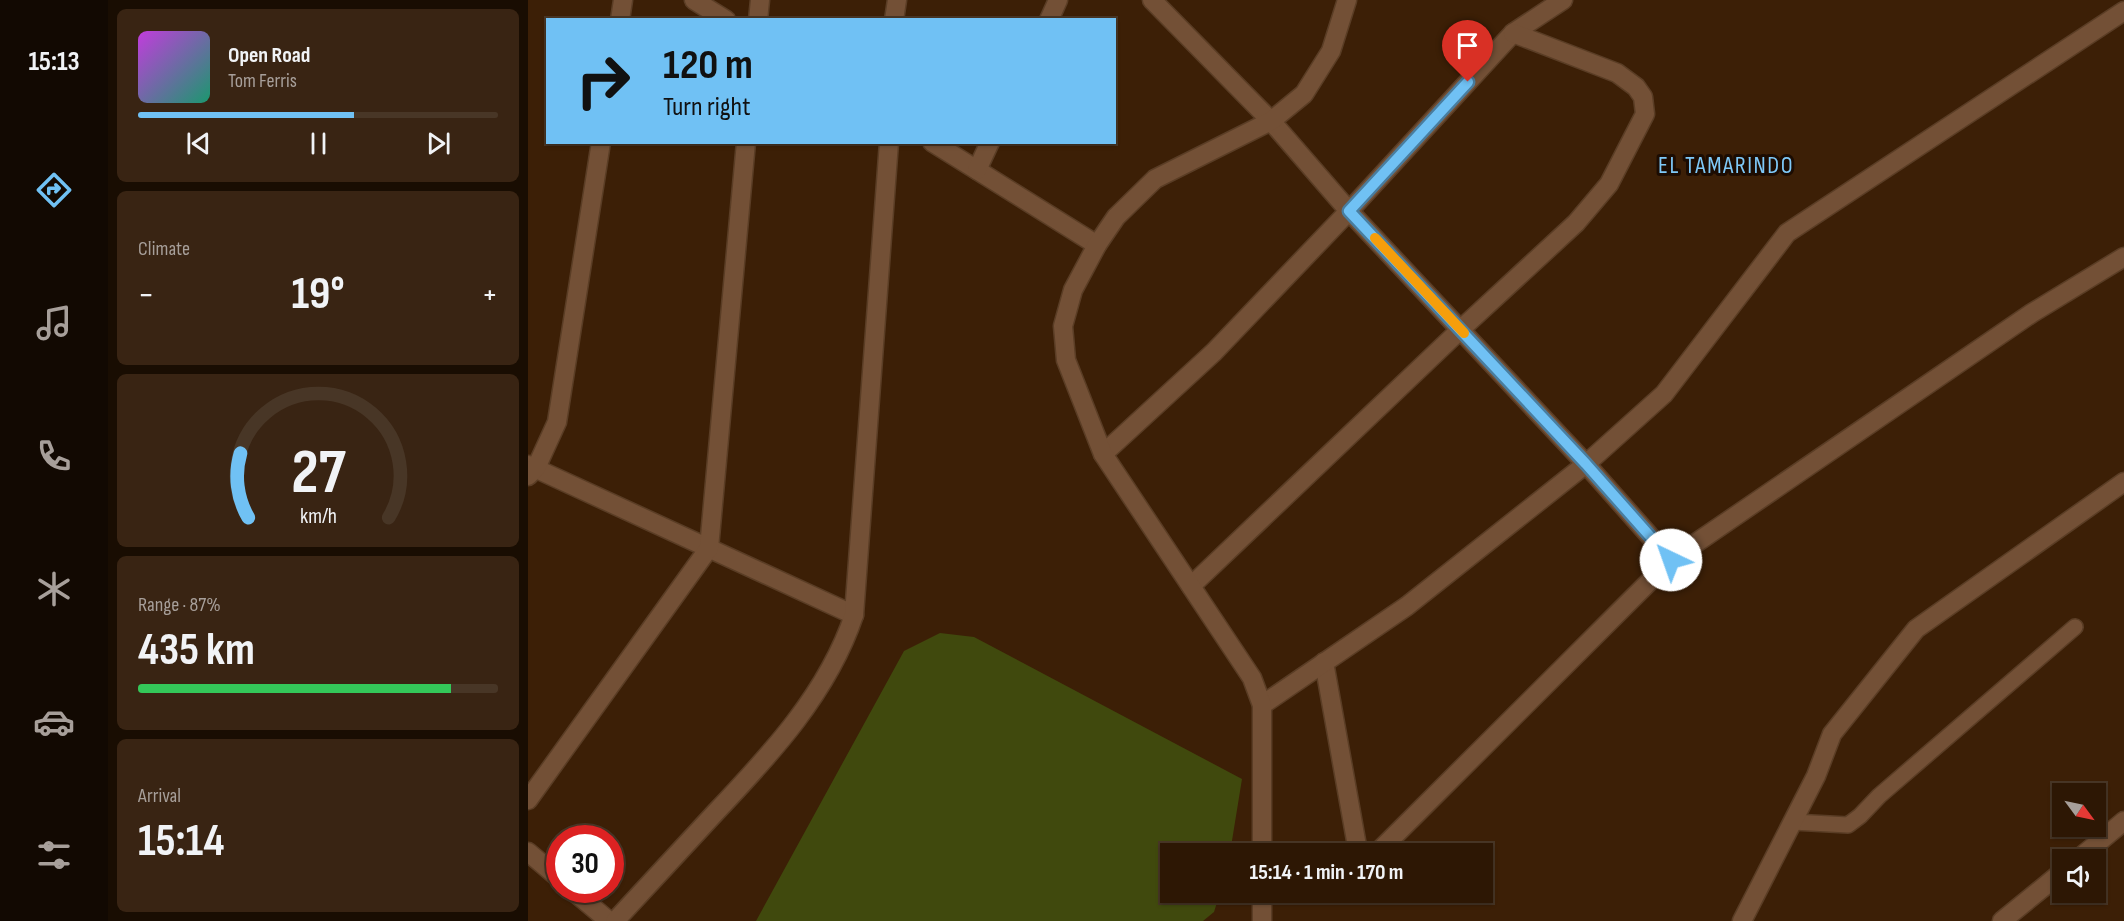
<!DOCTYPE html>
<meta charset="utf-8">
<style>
:root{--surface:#2d1704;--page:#392413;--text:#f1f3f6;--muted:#a79f9a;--line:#483626;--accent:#70c1f4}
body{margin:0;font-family:"Sofia Sans Condensed",sans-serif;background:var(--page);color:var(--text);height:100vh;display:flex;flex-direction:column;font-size:22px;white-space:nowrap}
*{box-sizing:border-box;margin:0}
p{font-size:20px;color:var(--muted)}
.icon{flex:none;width:33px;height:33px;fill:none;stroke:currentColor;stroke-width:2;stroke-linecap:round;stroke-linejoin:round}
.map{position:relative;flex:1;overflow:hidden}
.sheet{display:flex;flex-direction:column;gap:9px;padding:9px;background:#190d02;width:420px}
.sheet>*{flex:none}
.hud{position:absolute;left:18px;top:18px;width:570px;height:126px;border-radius:0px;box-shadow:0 2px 4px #0004,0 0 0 2px var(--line);background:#70c1f4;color:#111;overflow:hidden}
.needle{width:39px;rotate:123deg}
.controls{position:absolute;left:1524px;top:783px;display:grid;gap:12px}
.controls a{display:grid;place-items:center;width:54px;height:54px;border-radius:0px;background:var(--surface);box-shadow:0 2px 4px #0004,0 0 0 2px var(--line);font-size:30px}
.speed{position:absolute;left:18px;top:825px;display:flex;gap:12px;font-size:30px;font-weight:700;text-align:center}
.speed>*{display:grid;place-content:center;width:78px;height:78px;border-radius:50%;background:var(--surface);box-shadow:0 2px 4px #0004,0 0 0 2px var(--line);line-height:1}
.speed .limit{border:9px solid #d22;background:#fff;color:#111}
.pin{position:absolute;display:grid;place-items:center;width:51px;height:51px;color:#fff;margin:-62px -26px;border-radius:50% 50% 50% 0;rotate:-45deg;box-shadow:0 0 6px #0007}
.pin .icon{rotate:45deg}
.me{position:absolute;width:66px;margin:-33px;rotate:318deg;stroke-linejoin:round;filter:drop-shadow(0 0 4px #0008)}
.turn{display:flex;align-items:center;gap:21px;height:126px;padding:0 18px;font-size:27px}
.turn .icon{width:78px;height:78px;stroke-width:2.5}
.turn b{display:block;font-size:42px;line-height:51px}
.big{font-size:45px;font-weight:700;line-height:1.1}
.sheet .tile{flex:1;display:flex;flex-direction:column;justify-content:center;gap:9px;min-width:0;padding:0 21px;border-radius:9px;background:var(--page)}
.sheet .dial{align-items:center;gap:0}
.dial svg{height:156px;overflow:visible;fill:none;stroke:var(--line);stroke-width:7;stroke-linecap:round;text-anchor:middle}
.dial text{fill:var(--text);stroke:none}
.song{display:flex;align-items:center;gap:18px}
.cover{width:72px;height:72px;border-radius:9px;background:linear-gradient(135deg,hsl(290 70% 55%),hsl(160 70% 35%))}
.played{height:6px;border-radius:3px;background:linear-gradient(90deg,var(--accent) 60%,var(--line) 60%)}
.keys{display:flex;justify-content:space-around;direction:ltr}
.heat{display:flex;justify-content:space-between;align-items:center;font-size:33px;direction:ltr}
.charge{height:9px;border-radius:4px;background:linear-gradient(90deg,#34c759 87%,var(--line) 0)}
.trip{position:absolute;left:632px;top:843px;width:333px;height:60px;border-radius:0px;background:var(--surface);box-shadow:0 2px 4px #0004,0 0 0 2px var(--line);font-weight:700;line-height:60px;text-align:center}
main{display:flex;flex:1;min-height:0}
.tab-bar{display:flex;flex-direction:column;width:108px;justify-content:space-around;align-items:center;background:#120902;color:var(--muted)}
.tab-bar .icon{width:42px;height:42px}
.tab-bar .on{color:var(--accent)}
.tab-bar b{font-size:27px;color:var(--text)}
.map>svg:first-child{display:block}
</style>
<main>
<nav class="tab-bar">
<b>15:13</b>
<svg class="icon on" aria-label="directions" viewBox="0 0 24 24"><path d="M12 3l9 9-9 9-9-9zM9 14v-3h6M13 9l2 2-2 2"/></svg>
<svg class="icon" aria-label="music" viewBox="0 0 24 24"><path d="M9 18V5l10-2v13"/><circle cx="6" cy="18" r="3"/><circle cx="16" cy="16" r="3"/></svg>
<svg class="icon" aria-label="phone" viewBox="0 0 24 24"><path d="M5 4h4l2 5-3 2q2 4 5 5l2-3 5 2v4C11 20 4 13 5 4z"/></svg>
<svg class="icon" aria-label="climate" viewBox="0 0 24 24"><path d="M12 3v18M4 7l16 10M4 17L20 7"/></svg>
<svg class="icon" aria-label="car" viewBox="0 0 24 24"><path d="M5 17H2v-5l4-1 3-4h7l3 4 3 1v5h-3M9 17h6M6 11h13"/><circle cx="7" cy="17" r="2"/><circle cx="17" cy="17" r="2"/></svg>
<svg class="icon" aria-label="filters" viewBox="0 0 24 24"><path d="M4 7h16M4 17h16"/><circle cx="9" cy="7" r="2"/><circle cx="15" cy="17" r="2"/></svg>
</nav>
<section class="sheet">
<div class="tile">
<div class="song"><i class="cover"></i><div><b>Open Road</b><p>Tom Ferris</p></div></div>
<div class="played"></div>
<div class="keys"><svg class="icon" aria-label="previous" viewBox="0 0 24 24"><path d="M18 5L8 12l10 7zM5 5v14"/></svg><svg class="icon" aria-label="pause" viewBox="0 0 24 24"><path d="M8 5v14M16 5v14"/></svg><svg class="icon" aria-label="next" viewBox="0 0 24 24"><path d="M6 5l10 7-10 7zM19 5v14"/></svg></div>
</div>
<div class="tile"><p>Climate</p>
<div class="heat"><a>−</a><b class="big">19°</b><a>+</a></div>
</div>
<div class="tile dial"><svg viewBox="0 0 100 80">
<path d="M14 69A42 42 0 1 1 86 69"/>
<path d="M14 69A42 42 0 0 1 10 36" stroke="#70c1f4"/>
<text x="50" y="56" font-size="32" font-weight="700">27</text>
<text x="50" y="72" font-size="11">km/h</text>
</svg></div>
<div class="tile"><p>Range · 87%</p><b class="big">435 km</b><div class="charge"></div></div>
<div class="tile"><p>Arrival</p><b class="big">15:14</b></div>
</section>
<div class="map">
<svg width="1596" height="921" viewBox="0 0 1596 921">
<rect width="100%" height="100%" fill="#3c1f06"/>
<!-- green -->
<polygon fill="#40490d" points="412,633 446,637 714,779 702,853 642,854 642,892 692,893 686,912 675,921 228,921 376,651"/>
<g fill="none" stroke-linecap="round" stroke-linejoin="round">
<defs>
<polyline id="lane" points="1265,822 1320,825 1332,816 1351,796 1547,627"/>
<g id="street">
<polyline points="166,0 198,20"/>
<polyline points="624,0 743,121 821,211 1058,464 1143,560"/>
<polyline points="92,20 95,0"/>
<polyline points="230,20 232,0"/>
<polyline points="366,20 369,0"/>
<polyline points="521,20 530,0"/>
<polyline points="404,142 569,245"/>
<polyline points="449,170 462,142"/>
<polyline points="575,454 686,352 821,211 985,33 1035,0"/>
<polyline points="0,465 326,615"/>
<polyline points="0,476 8,468 29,422 73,142"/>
<polyline points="663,586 932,330 1048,223 1081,184 1117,114 1115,97 1108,87 1089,73 985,33"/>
<polyline points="796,662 829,846 835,854"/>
<polyline points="734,705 879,606 1058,464 1136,394 1259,233 1596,11"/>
<polyline points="0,800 181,548 218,142"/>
<polyline points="0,852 32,879"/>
<polyline points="734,854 734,705 724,678 575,454 538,360 535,326 545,290 569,245 588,217 627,179 743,121 776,94 803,51 819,0"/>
<polyline points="848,854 1143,560 1504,313 1596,257"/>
<polyline points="1549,860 1596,821"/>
<polyline points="44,890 81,921"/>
<polyline points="734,892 734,921"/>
<path d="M87 921C120 885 154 849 187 813 242 755 300 693 326 615L361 142"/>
<polyline points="1214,921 1288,776 1304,734 1388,629 1596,482"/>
<polyline points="1474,921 1534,872"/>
</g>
</defs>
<!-- lane casing -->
<use href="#lane" stroke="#5a3d25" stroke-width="18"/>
<!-- street casing -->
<use href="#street" stroke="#5a3d25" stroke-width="21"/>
<!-- lane -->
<use href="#lane" stroke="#735036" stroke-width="15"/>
<!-- street -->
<use href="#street" stroke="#735036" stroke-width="18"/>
</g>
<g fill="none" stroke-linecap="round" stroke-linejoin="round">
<defs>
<polyline id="route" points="940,82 821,211 1058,464 1143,560"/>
</defs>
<!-- route casing -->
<use href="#route" stroke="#497d9f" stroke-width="15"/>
<!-- route -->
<use href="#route" stroke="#70c1f4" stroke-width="10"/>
<!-- slow -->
<polyline stroke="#f59e0b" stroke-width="10" points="847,238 936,333"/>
</g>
<g text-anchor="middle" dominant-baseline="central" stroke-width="6" stroke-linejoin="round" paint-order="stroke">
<!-- neighbourhood labels -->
<g font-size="24" letter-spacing="1.5" fill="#7fc9f8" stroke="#1c0c02">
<text x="1198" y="165">EL TAMARINDO</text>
</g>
</g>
</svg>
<div class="controls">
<a><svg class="needle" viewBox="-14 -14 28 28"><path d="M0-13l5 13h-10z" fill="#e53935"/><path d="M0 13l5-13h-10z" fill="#a79f9a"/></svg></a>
<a><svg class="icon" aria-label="sound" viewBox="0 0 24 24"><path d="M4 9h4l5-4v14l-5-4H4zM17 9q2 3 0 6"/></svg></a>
</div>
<div class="speed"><div class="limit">30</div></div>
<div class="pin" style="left:940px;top:82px;background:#d93025"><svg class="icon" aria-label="arrive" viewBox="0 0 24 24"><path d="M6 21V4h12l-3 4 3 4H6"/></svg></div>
<svg class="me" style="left:1143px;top:560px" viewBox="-20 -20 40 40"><circle r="19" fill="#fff"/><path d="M0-13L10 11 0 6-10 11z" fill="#70c1f4"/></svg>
<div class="trip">15:14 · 1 min · 170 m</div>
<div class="hud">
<div class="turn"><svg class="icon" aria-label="right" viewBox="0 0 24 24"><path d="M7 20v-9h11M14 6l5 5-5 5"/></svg><div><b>120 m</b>Turn right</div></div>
</div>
</div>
</main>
